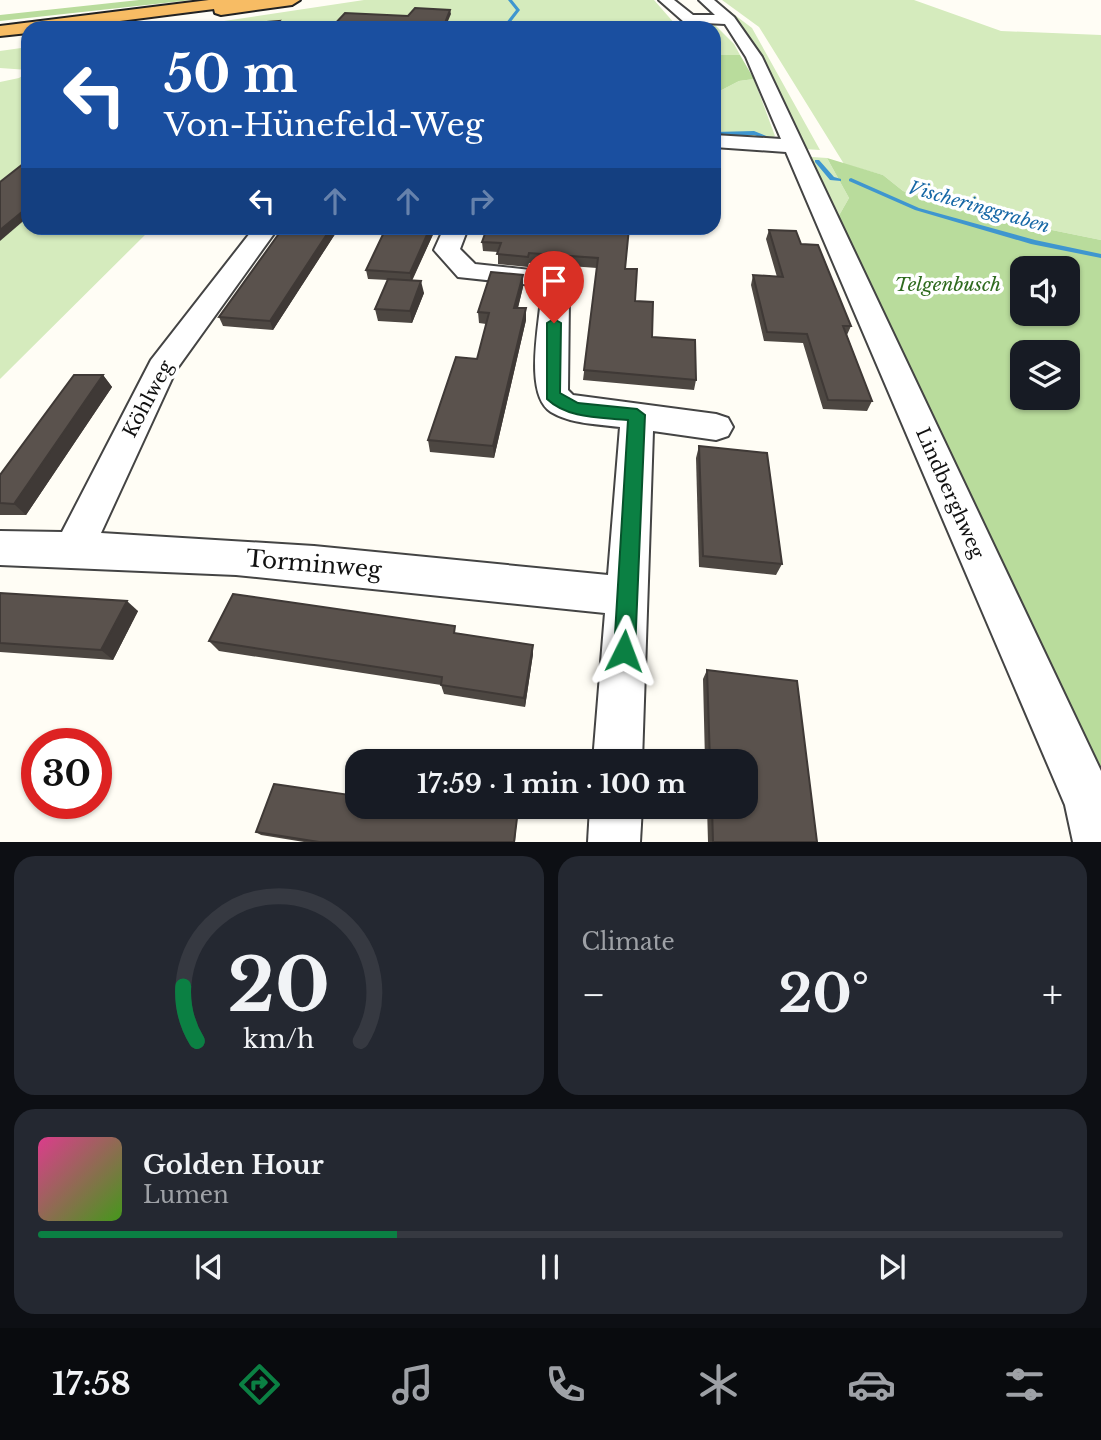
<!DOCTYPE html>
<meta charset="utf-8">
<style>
:root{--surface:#171b24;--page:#242831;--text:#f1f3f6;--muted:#9ea1a6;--line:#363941;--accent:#0b8043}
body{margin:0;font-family:"Libre Baskerville",serif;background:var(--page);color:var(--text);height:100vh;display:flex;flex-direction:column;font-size:26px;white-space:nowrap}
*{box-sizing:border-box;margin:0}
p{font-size:23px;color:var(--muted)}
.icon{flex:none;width:38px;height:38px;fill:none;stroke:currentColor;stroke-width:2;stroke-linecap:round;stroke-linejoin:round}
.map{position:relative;height:842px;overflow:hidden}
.drawer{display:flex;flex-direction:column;gap:14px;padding:14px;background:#0d0f14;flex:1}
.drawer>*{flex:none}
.banner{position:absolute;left:21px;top:21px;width:700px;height:214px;border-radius:21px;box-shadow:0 2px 5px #0004;background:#1a4fa0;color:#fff;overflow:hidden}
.tools{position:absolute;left:1010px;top:256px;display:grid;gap:14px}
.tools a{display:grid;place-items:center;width:70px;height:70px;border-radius:14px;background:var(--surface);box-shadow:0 2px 5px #0004;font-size:35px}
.speed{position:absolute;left:21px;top:728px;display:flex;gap:14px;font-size:35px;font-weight:700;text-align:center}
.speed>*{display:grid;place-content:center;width:91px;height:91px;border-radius:50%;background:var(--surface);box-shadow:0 2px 5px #0004;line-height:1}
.speed .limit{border:10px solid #d22;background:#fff;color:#111}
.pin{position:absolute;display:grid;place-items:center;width:60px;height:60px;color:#fff;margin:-72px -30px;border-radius:50% 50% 50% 0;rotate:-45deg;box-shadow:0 0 7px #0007}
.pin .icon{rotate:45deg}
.me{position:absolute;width:77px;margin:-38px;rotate:3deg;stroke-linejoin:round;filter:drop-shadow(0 0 5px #0008)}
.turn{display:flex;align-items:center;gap:24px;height:147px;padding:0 28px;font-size:32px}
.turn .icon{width:91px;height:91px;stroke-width:2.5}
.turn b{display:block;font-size:49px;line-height:60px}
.lanes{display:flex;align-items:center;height:66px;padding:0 28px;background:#0003;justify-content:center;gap:35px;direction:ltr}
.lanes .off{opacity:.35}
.big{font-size:52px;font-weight:800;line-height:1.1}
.drawer .widget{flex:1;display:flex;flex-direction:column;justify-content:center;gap:10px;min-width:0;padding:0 24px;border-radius:21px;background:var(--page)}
.drawer .dial{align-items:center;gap:0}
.dial svg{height:182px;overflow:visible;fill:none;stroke:var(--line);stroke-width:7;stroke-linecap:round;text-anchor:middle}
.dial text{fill:var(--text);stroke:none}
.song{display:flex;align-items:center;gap:21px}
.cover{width:84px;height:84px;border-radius:10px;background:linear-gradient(135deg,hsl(330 70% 55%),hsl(100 70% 35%))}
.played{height:7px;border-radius:4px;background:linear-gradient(90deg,var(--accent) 35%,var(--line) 35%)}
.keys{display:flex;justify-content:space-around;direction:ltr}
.heat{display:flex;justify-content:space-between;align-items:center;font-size:38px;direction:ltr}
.drawer .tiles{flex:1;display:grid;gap:14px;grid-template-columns:1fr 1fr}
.widget:last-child{grid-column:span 2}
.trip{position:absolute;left:345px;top:749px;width:413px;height:70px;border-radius:21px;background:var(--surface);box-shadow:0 2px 5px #0004;font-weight:800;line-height:70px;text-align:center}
.tab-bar{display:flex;height:112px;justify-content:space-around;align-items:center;background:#090b0e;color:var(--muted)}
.tab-bar .icon{width:49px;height:49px}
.tab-bar .selected{color:var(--accent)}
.tab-bar b{font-size:32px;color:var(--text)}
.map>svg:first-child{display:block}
</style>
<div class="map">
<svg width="1101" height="842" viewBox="0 0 1101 842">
<rect width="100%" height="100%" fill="#fffdf5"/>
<!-- green -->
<g fill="#d5ebbd">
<polygon points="364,0 654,0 675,24 714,24 734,44 740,55 714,55 714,28 177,28"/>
<polygon points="709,0 715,0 752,28 820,150 804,149 744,29"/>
<polygon points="722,0 914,0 1001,31 1101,35 1101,240 972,214 903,191 883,175 844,164 759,27"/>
<polygon points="28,47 28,70 0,68 0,51"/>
<polygon points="28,72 28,228 152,228 0,379 0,82 19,78"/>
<polygon points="754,79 775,136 766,141 714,138 714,94 739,81"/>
<polygon points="812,157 827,158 849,198 837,219 809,159"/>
</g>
<!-- forest -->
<g fill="#b9dc9c" fill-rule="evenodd">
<polygon points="139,0 192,0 0,21 0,15"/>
<polygon points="714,55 740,55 754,79 739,81 714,94"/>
<path d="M827 158 883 175 903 191 972 214 1101 240V782L837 219 849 198ZM1022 268H1068V313H1022ZM1022 352H1068V397H1022Z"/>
</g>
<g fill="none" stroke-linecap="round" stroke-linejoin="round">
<!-- stream -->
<g fill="#3f96cf" fill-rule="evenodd">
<polygon points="508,0 512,0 520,10 506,28 502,28 516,10"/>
<polygon points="754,131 769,137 766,139 754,135 714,136 714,132"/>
<polygon points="815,160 819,160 834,177 841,179 841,181 830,180 815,162"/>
<polygon points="851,178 919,208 1035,240 1101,254 1101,258 1031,244 915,210 849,181 849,179"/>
</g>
<defs>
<g id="minor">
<polygon points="659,0 674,0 693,15 715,15 699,0 714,0 734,17 762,57 1101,771 1101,842 1073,842 1065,805 786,152 714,147 714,135 781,139 746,57 725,24 684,22"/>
<path d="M254 228H278L176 370 101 533 314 546 608 575 620 427C597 424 571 424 551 412 524 395 539 326 541 298L532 285 458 277 434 250 444 228H468L460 249 475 264 549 272 569 297 568 390 573 395 716 414 728 418 733 427 728 436 716 440 653 431 642 761H593L605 613 236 575 0 565V531L62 532 151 360Z"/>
<polygon points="590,807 642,807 640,842 588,842"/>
</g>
<polygon id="trunk" points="209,0 300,0 292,5 221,15 215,13 214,9 65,28 28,28 28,33 0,36 0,26"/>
</defs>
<!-- minor casing -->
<use href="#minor" stroke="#444" stroke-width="4"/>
<!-- trunk casing -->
<use href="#trunk" stroke="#222" stroke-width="4"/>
<!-- minor -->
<use href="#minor" fill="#fff" fill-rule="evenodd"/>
<!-- trunk -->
<use href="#trunk" fill="#f7bc64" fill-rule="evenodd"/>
</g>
<!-- wall -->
<g fill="#4d4742">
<polygon points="283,228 339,228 273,330 223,326 219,317"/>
<polygon points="383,228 436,228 412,281 424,293 412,323 378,321 375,309 388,280 368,279 366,270 386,228"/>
<polygon points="629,228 625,269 635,301 652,337 696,380 694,390 583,380 597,268 529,263 528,267 498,264 498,252 483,251 482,242"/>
<polygon points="769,230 801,244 851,326 847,335 872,401 867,411 823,409 803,343 764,341 751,285 753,275 777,277 766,239"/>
<polygon points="523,275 523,287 518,308 526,308 526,320 494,458 430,452 428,440 477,359 486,324 479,323 478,312"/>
<polygon points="103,375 112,387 26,515 0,515 0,475"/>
<polygon points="699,446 782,564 776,575 699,567 696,458"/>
<polygon points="0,593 138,611 113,660 0,652"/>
<polygon points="209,641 533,645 533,654 525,707 444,694 441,685 219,651"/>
<polygon points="707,670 817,842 708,842 707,807 746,807 746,761 705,761 703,679"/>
<polygon points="517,818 515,842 304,842 261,835 256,832"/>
</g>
<!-- shaded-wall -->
<g fill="#3f3936">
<polygon points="450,10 451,14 445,28 443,28"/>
<polygon points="279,21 280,26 278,28 271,28"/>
<polygon points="28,207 28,217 0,241 0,230"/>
<polygon points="331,228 339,228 273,330 270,321"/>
<polygon points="430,228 436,228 411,282 410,273"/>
<polygon points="523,275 523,287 515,319 514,308"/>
<polygon points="421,281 424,293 412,323 410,311"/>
<polygon points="526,308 526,320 494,458 493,446"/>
<polygon points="103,375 112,387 26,515 14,504"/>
<polygon points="127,601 138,611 113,660 101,650"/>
<polygon points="533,645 533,654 525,707 524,698"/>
</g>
<!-- building -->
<g fill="#5a524d" stroke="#3f3936" stroke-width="2">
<polygon points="415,8 450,10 443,28 331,28 345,13 408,16"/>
<polygon points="279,21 271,28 191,28 192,28"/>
<polygon points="28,160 28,207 0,230 0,182"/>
<polygon points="283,228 331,228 270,321 219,317"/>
<polygon points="386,228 430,228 410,273 366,270"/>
<polygon points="487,228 629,228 625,269 637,269 635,301 653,302 652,337 695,340 696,380 584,370 598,258 529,253 528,257 497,254 501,243 482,242"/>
<polygon points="769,230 796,231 801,244 818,245 851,326 843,326 872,401 828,400 807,334 767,332 753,275 783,277"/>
<polygon points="491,272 523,275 514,308 526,308 493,446 428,440 456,357 477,359 489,313 478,312"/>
<polygon points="388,279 421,281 410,311 375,309"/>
<polygon points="74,375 103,375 14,504 0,503 0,475"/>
<polygon points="699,446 767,453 782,564 703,556"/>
<polygon points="0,593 127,601 101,650 0,643"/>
<polygon points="233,594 455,626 454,633 533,645 524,698 441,685 442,677 209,641"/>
<polygon points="707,670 797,681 817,842 713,842 712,807 746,807 746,761 710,761"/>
<polygon points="274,784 357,796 357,807 437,807 517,818 514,842 319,842 256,832"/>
</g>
<!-- route -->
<path fill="#0b8043" stroke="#07532c" stroke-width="2" d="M554 319 561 323 560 393 578 403 637 409 645 415 635 651 632 659 624 662 617 659 614 651 628 420C601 417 568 419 547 399V323Z"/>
<g text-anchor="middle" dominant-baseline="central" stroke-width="7" stroke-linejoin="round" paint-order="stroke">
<!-- far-water labels -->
<g font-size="18" font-style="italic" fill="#1768a6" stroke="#fff">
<text transform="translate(979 207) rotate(16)">Vischeringgraben</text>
</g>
<!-- park labels -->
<g font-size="19" font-style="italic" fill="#2f6b1f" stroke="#fff">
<text x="948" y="284">Telgenbusch</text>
</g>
<!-- street labels -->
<g font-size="19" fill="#111" stroke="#fff">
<text transform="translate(148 399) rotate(-62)">Köhlweg</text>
<text transform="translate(950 493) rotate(66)">Lindberghweg</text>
</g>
<!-- near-street labels -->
<g font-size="23" fill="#111" stroke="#fff">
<text transform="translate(314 564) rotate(5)">Torminweg</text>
</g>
</g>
</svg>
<div class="tools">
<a><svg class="icon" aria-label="sound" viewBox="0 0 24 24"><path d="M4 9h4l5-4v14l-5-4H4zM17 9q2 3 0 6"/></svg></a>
<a><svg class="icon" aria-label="layers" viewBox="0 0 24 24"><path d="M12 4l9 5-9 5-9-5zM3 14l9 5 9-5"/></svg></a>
</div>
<div class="speed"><div class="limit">30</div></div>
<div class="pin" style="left:554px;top:323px;background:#d93025"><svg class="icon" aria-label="arrive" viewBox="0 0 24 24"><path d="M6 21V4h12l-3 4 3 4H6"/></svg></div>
<svg class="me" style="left:624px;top:651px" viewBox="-20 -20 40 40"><path d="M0-17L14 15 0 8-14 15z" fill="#0b8043" stroke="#fff" stroke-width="4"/></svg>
<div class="trip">17:59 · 1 min · 100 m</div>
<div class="banner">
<div class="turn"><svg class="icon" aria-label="left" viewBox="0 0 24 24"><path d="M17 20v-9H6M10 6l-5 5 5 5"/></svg><div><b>50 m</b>Von-Hünefeld-Weg</div></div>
<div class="lanes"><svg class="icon" aria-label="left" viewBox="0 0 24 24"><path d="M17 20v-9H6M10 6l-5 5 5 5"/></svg><svg class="icon off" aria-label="ahead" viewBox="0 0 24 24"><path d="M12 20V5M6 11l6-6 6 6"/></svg><svg class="icon off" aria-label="ahead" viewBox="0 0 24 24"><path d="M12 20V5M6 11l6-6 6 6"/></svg><svg class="icon off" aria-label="right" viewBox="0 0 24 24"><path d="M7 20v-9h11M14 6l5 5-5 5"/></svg></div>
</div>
</div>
<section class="drawer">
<div class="tiles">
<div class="widget dial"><svg viewBox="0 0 100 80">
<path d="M14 69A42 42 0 1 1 86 69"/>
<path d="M14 69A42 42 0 0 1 8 45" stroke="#0b8043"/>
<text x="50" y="56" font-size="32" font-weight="700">20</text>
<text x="50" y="72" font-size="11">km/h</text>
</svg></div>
<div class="widget"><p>Climate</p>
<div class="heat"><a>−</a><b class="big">20°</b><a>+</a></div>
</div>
<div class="widget">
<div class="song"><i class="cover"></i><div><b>Golden Hour</b><p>Lumen</p></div></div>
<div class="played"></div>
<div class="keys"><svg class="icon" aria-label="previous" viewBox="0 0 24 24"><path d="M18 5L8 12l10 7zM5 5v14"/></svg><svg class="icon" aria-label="pause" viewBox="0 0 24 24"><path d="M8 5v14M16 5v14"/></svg><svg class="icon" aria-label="next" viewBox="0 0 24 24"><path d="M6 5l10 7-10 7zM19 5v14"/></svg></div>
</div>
</div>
</section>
<nav class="tab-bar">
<b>17:58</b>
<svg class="icon selected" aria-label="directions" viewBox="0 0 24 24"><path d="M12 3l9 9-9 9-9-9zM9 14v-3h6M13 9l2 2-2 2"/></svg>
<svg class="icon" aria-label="music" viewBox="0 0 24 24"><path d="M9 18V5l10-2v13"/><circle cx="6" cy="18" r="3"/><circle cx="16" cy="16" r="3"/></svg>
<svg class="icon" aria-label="phone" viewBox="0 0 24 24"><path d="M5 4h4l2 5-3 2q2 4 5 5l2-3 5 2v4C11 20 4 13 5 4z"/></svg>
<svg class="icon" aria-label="climate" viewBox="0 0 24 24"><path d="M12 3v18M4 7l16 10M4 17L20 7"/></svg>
<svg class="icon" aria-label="car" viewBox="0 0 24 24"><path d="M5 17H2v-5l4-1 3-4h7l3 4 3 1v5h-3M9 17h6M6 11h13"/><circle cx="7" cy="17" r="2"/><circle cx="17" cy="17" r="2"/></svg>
<svg class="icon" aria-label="filters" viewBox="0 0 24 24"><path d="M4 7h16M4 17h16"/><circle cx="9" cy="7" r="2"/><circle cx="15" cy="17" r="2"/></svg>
</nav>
